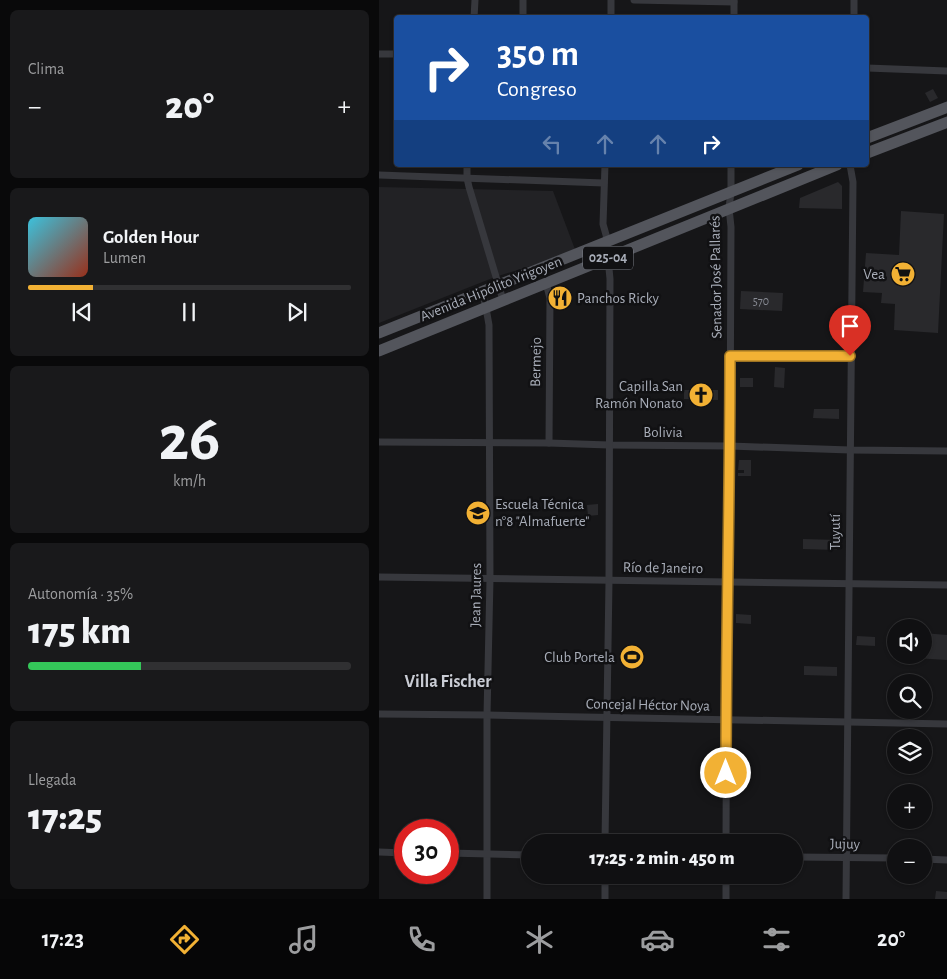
<!DOCTYPE html>
<html lang="es">
<meta charset="utf-8">
<style>
:root{--surface:#101012;--page:#19191b;--text:#f1f3f6;--muted:#9c9d9f;--line:#303032;--accent:#f2b134}
body{margin:0;font-family:"Alegreya Sans",sans-serif;background:var(--page);color:var(--text);height:100vh;display:flex;flex-direction:column;font-size:19px;white-space:nowrap}
*{box-sizing:border-box;margin:0}
p{font-size:16px;color:var(--muted)}
.icon{flex:none;width:28px;height:28px;fill:none;stroke:currentColor;stroke-width:2;stroke-linecap:round;stroke-linejoin:round}
.map{position:relative;flex:1;overflow:hidden}
.drawer{display:flex;flex-direction:column;gap:10px;padding:10px;background:#09090a;width:379px}
.drawer>*{flex:none}
.guide{position:absolute;left:15px;top:15px;width:475px;height:152px;border-radius:5px;box-shadow:0 1px 4px #0004,0 0 0 1px var(--line);background:#1a4fa0;color:#fff;overflow:hidden}
.fabs{position:absolute;left:508px;top:619px;display:grid;gap:10px}
.fabs a{display:grid;place-items:center;width:45px;height:45px;border-radius:50%;background:var(--surface);box-shadow:0 1px 4px #0004,0 0 0 1px var(--line);font-size:25px}
.speed{position:absolute;left:15px;top:819px;display:flex;gap:10px;font-size:25px;font-weight:700;text-align:center}
.speed>*{display:grid;place-content:center;width:65px;height:65px;border-radius:50%;background:var(--surface);box-shadow:0 1px 4px #0004,0 0 0 1px var(--line);line-height:1}
.speed .limit{border:8px solid #d22;background:#fff;color:#111}
.pin{position:absolute;display:grid;place-items:center;width:42px;height:42px;color:#fff;margin:-51px -21px;border-radius:50% 50% 50% 0;rotate:-45deg;box-shadow:0 0 5px #0007}
.pin .icon{rotate:45deg}
.me{position:absolute;width:55px;margin:-28px;rotate:0deg;stroke-linejoin:round;filter:drop-shadow(0 0 4px #0008)}
.turn{display:flex;align-items:center;gap:18px;height:105px;padding:0 20px;font-size:22px}
.turn .icon{width:65px;height:65px;stroke-width:2.5}
.turn b{display:block;font-size:35px;line-height:42px}
.lanes{display:flex;align-items:center;height:48px;padding:0 20px;background:#0003;justify-content:center;gap:25px;direction:ltr}
.lanes .off{opacity:.35}
.big{font-size:38px;font-weight:800;line-height:1.1}
.drawer .tile{flex:1;display:flex;flex-direction:column;justify-content:center;gap:8px;min-width:0;padding:0 18px;border-radius:8px;background:var(--page)}
.drawer .dial{align-items:center;gap:0}
.dial b{font-size:65px;line-height:1}
.song{display:flex;align-items:center;gap:15px}
.cover{width:60px;height:60px;border-radius:8px;background:linear-gradient(135deg,hsl(190 70% 55%),hsl(10 70% 35%))}
.played{height:5px;border-radius:2px;background:linear-gradient(90deg,var(--accent) 20%,var(--line) 20%)}
.keys{display:flex;justify-content:space-around;direction:ltr}
.heat{display:flex;justify-content:space-between;align-items:center;font-size:28px;direction:ltr}
.charge{height:8px;border-radius:4px;background:linear-gradient(90deg,#34c759 35%,var(--line) 0)}
.trip{position:absolute;left:142px;top:834px;width:282px;height:50px;border-radius:25px;background:var(--surface);box-shadow:0 1px 4px #0004,0 0 0 1px var(--line);font-weight:800;line-height:50px;text-align:center}
.tab-bar{display:flex;height:80px;justify-content:space-around;align-items:center;background:#060607;color:var(--muted)}
.tab-bar .icon{width:35px;height:35px}
.tab-bar .selected{color:var(--accent)}
.tab-bar b{font-size:22px;color:var(--text)}
main{display:flex;flex:1;min-height:0}
.map>svg:first-child{display:block}
</style>
<main>
<section class="drawer">
<div class="tile"><p>Clima</p>
<div class="heat"><a>−</a><b class="big">20°</b><a>+</a></div>
</div>
<div class="tile">
<div class="song"><i class="cover"></i><div><b>Golden Hour</b><p>Lumen</p></div></div>
<div class="played"></div>
<div class="keys"><svg class="icon" aria-label="previous" viewBox="0 0 24 24"><path d="M18 5L8 12l10 7zM5 5v14"/></svg><svg class="icon" aria-label="pause" viewBox="0 0 24 24"><path d="M8 5v14M16 5v14"/></svg><svg class="icon" aria-label="next" viewBox="0 0 24 24"><path d="M6 5l10 7-10 7zM19 5v14"/></svg></div>
</div>
<div class="tile dial"><b>26</b><p>km/h</p></div>
<div class="tile"><p>Autonomía · 35%</p><b class="big">175 km</b><div class="charge"></div></div>
<div class="tile"><p>Llegada</p><b class="big">17:25</b></div>
</section>
<div class="map">
<svg width="569" height="899" viewBox="0 0 569 899">
<rect width="100%" height="100%" fill="#161618"/>
<!-- built -->
<polygon fill="#222225" points="0,187 174,191 197,252 116,277 0,323"/>
<!-- building -->
<g fill="#29292c">
<polygon points="554,89 559,98 551,102 546,93"/>
<polygon points="459,182 463,186 463,209 420,208 421,198"/>
<polygon points="522,211 565,214 559,333 515,330 516,304 502,303 503,293 484,292 487,253 520,255"/>
<polygon points="362,291 404,293 403,311 361,309"/>
<polygon points="396,367 406,368 405,388 395,387"/>
<rect x="361" y="378" width="13" height="9"/>
<polygon points="305,390 339,390 339,400 305,399"/>
<polygon points="435,409 460,409 460,419 434,418"/>
<polygon points="360,460 372,460 372,476 359,476 359,473 365,473 365,470 359,470"/>
<polygon points="219,504 219,515 209,516 208,505"/>
<polygon points="424,539 459,540 458,550 424,549"/>
<polygon points="357,614 372,615 372,624 357,623"/>
<polygon points="544,633 569,635 569,660 520,657 520,655 544,655"/>
<polygon points="478,636 496,637 496,646 477,645"/>
<polygon points="425,666 458,667 458,676 425,675"/>
<polygon points="557,891 569,892 569,899 556,899"/>
</g>
<g fill="none" stroke-linecap="round" stroke-linejoin="round">
<!-- minor -->
<g stroke="#37383d" stroke-width="7">
<polyline points="255,0 355,2"/>
<polyline points="95,18 96,0"/>
<polyline points="144,18 144,0"/>
<polyline points="232,18 232,0"/>
<polyline points="355,18 355,0"/>
<polyline points="475,18 475,0"/>
<polyline points="0,54 18,54"/>
<polyline points="488,68 569,71"/>
<polyline points="88,165 88,178 90,187 124,300"/>
<polyline points="226,165 224,224 229,242"/>
<polyline points="0,175 225,183"/>
<polyline points="167,283 171,298 170,443"/>
<polyline points="103,291 107,308 110,325 111,579 108,715 108,899"/>
<polyline points="351,356 471,356"/>
<polyline points="0,442 170,443 230,445 351,446 471,450 569,451"/>
<polyline points="0,577 569,585"/>
<polyline points="0,714 108,715 569,724"/>
<polyline points="226,842 230,581 231,279 229,258"/>
<polyline points="347,842 348,583 351,446 352,227 350,208 352,192 352,165"/>
<polyline points="0,852 26,853"/>
<polyline points="69,853 151,855"/>
<polyline points="416,857 516,858"/>
<polyline points="544,859 569,860"/>
<polyline points="226,875 226,899"/>
<polyline points="347,899 347,875"/>
<polyline points="467,899 474,182 471,165"/>
</g>
<!-- primary -->
<g stroke="#53555c" stroke-width="11">
<polyline points="488,138 569,107"/>
<polyline points="488,153 569,122"/>
<polyline points="0,333 419,165"/>
<polyline points="0,351 458,165"/>
</g>
</g>
<g fill="none" stroke-linecap="round" stroke-linejoin="round">
<defs>
<path id="route" d="M347 773C347 634 351 495 351 356H471"/>
</defs>
<!-- route casing -->
<use href="#route" stroke="#9d7322" stroke-width="12"/>
<!-- route -->
<use href="#route" stroke="#f2b134" stroke-width="9"/>
</g>
<!-- icons -->
<defs>
<symbol id="supermarket-disc" viewBox="-11 -11 22 22"><circle r="9.5" fill="#f2b134" stroke="#111113"/><path d="M-6-5.5h2.5l.6 2H6L4.5 2H-2.5L-4.4-4H-6ZM-1.5 3.2a1.3 1.3 0 1 0 .1 0ZM3 3.2a1.3 1.3 0 1 0 .1 0Z" fill="#111"/></symbol>
<symbol id="restaurant-disc" viewBox="-11 -11 22 22"><circle r="9.5" fill="#f2b134" stroke="#111113"/><path d="M-5-6h1v4h1v-4h1v4h1v-4h1v5L-1.5 .5V6h-2V.5L-5-1ZM5-6V6H3V1.5H1.5Q1.5-4 5-6Z" fill="#111"/></symbol>
<symbol id="church-disc" viewBox="-11 -11 22 22"><circle r="9.5" fill="#f2b134" stroke="#111113"/><path d="M-1.2-6h2.4v3.5h3.3v2.4h-3.3V6h-2.4V-.1h-3.3v-2.4h3.3Z" fill="#111"/></symbol>
<symbol id="school-disc" viewBox="-11 -11 22 22"><circle r="9.5" fill="#f2b134" stroke="#111113"/><path d="M0-5L7-2L0 1L-7-2ZM-4 1L0 2.5L4 1V4Q0 6-4 4Z" fill="#111"/></symbol>
<symbol id="stadium-disc" viewBox="-11 -11 22 22"><circle r="9.5" fill="#f2b134" stroke="#111113"/><path d="M0-5a6.5 5 0 1 0 0 10a6.5 5 0 1 0 0-10ZM-3.5-1.8h7v3.6h-7Z" fill="#111"/></symbol>
</defs>
<g fill-rule="evenodd">
<use href="#supermarket-disc" x="510" y="260" width="28" height="28"/>
<use href="#restaurant-disc" x="167" y="284" width="28" height="28"/>
<use href="#church-disc" x="308" y="381" width="28" height="28"/>
<use href="#school-disc" x="85" y="499" width="28" height="28"/>
<use href="#stadium-disc" x="239" y="643" width="28" height="28"/>
</g>
<g text-anchor="middle" dominant-baseline="central" stroke-width="5" stroke-linejoin="round" paint-order="stroke">
<!-- number labels -->
<g font-size="12" fill="#888b94">
<text x="382" y="301">570</text>
</g>
<!-- shield labels -->
<rect fill="#111113" stroke="#7b7e86" stroke-width="1" x="204" y="246.5" width="50" height="23" rx="4"/>
<g font-size="14" font-weight="bold" fill="#a8adb8">
<text x="229" y="258">025-04</text>
</g>
<!-- poi labels -->
<g font-size="15" fill="#a8adb8" stroke="#111113" text-anchor="end">
<text x="506" y="274">Vea</text>
<text x="198" y="298" text-anchor="start">Panchos Ricky</text>
<text x="304" y="386">Capilla San<tspan x="304" dy="17">Ramón Nonato</tspan></text>
<text x="116" y="504" text-anchor="start">Escuela Técnica<tspan x="116" dy="17">n°8 "Almafuerte"</tspan></text>
<text x="236" y="657">Club Portela</text>
</g>
<!-- street labels -->
<g font-size="15" fill="#a8adb8" stroke="#111113">
<text transform="translate(337 277) rotate(-91)">Senador José Pallarés</text>
<text transform="translate(112 289) rotate(-22)">Avenida Hipólito Yrigoyen</text>
<text transform="translate(157 362) rotate(-89)">Bermejo</text>
<text x="284" y="432">Bolivia</text>
<text transform="translate(456 532) rotate(-90)">Tuyutí</text>
<text transform="translate(284 568) rotate(1)">Río de Janeiro</text>
<text transform="translate(97 595) rotate(-89)">Jean Jaures</text>
<text transform="translate(269 705) rotate(1)">Concejal Héctor Noya</text>
<text transform="translate(466 844) rotate(1)">Jujuy</text>
</g>
<!-- quarter labels -->
<g font-size="18" font-weight="bold" fill="#c9ccd4" stroke="#111113">
<text x="69" y="682">Villa Fischer</text>
</g>
</g>
</svg>
<div class="fabs">
<a><svg class="icon" aria-label="sound" viewBox="0 0 24 24"><path d="M4 9h4l5-4v14l-5-4H4zM17 9q2 3 0 6"/></svg></a>
<a><svg class="icon" aria-label="search" viewBox="0 0 24 24"><circle cx="10" cy="10" r="6"/><path d="M15 15l6 6"/></svg></a>
<a><svg class="icon" aria-label="layers" viewBox="0 0 24 24"><path d="M12 4l9 5-9 5-9-5zM3 14l9 5 9-5"/></svg></a>
<a>+</a>
<a>−</a>
</div>
<div class="speed"><div class="limit">30</div></div>
<div class="pin" style="left:471px;top:356px;background:#d93025"><svg class="icon" aria-label="arrive" viewBox="0 0 24 24"><path d="M6 21V4h12l-3 4 3 4H6"/></svg></div>
<svg class="me" style="left:347px;top:773px" viewBox="-20 -20 40 40"><circle r="17" fill="#f2b134" stroke="#fff" stroke-width="3"/><path d="M0-11L8 9 0 5-8 9z" fill="#fff"/></svg>
<div class="trip">17:25 · 2 min · 450 m</div>
<div class="guide">
<div class="turn"><svg class="icon" aria-label="right" viewBox="0 0 24 24"><path d="M7 20v-9h11M14 6l5 5-5 5"/></svg><div><b>350 m</b>Congreso</div></div>
<div class="lanes"><svg class="icon off" aria-label="left" viewBox="0 0 24 24"><path d="M17 20v-9H6M10 6l-5 5 5 5"/></svg><svg class="icon off" aria-label="ahead" viewBox="0 0 24 24"><path d="M12 20V5M6 11l6-6 6 6"/></svg><svg class="icon off" aria-label="ahead" viewBox="0 0 24 24"><path d="M12 20V5M6 11l6-6 6 6"/></svg><svg class="icon" aria-label="right" viewBox="0 0 24 24"><path d="M7 20v-9h11M14 6l5 5-5 5"/></svg></div>
</div>
</div>
</main>
<nav class="tab-bar">
<b>17:23</b>
<svg class="icon selected" aria-label="directions" viewBox="0 0 24 24"><path d="M12 3l9 9-9 9-9-9zM9 14v-3h6M13 9l2 2-2 2"/></svg>
<svg class="icon" aria-label="music" viewBox="0 0 24 24"><path d="M9 18V5l10-2v13"/><circle cx="6" cy="18" r="3"/><circle cx="16" cy="16" r="3"/></svg>
<svg class="icon" aria-label="phone" viewBox="0 0 24 24"><path d="M5 4h4l2 5-3 2q2 4 5 5l2-3 5 2v4C11 20 4 13 5 4z"/></svg>
<svg class="icon" aria-label="climate" viewBox="0 0 24 24"><path d="M12 3v18M4 7l16 10M4 17L20 7"/></svg>
<svg class="icon" aria-label="car" viewBox="0 0 24 24"><path d="M5 17H2v-5l4-1 3-4h7l3 4 3 1v5h-3M9 17h6M6 11h13"/><circle cx="7" cy="17" r="2"/><circle cx="17" cy="17" r="2"/></svg>
<svg class="icon" aria-label="filters" viewBox="0 0 24 24"><path d="M4 7h16M4 17h16"/><circle cx="9" cy="7" r="2"/><circle cx="15" cy="17" r="2"/></svg>
<b>20°</b>
</nav>
